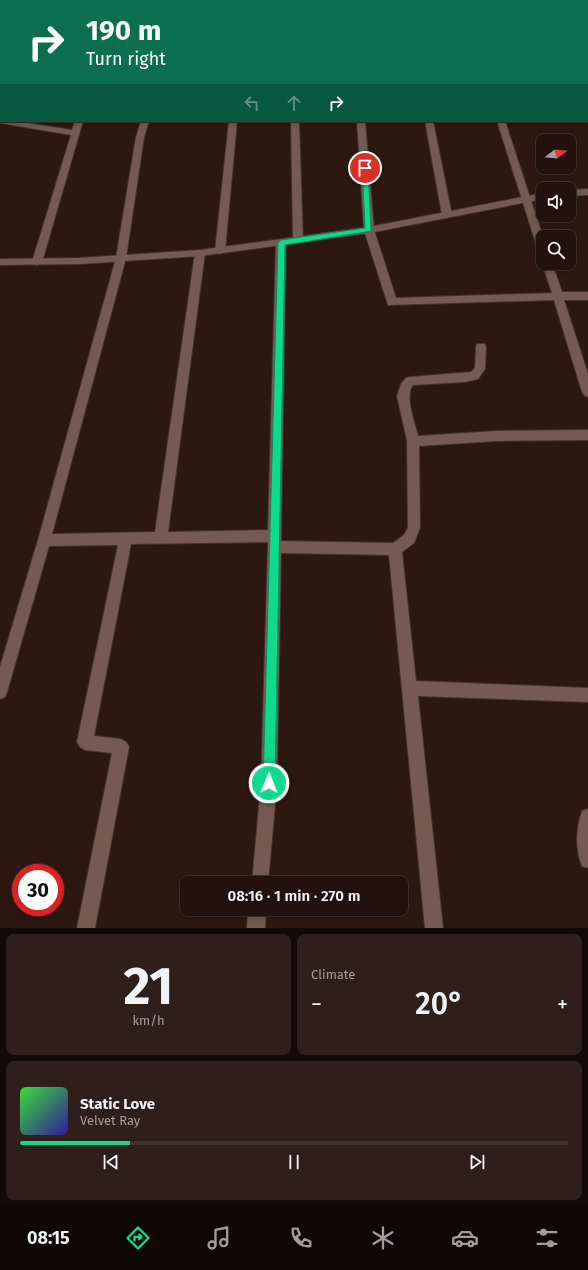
<!DOCTYPE html>
<meta charset="utf-8">
<style>
:root{--surface:#22110d;--page:#2e1f1b;--text:#f1f3f6;--muted:#a29d9d;--line:#3f312e;--accent:#0fd98a}
body{margin:0;font-family:"Fira Sans",sans-serif;background:var(--page);color:var(--text);height:100vh;display:flex;flex-direction:column;font-size:15px;white-space:nowrap}
*{box-sizing:border-box;margin:0}
p{font-size:13px;color:var(--muted)}
.icon{flex:none;width:22px;height:22px;fill:none;stroke:currentColor;stroke-width:2;stroke-linecap:round;stroke-linejoin:round}
.map{position:relative;height:928px;overflow:hidden}
.details{display:flex;flex-direction:column;gap:6px;padding:6px;background:#130907;flex:1}
.details>*{flex:none}
.top-card{position:absolute;left:0px;top:0px;width:588px;height:122px;box-shadow:0 2px 6px #0003,0 0 0 1px var(--line);background:#0b6e4f;color:#fff;overflow:hidden}
.needle{width:26px;rotate:74deg}
.tools{position:absolute;left:536px;top:134px;display:grid;gap:8px}
.tools a{display:grid;place-items:center;width:40px;height:40px;border-radius:8px;background:var(--surface);box-shadow:0 2px 6px #0003,0 0 0 1px var(--line);font-size:20px}
.speed{position:absolute;left:12px;top:864px;display:flex;gap:8px;font-size:20px;font-weight:700;text-align:center}
.speed>*{display:grid;place-content:center;width:52px;height:52px;border-radius:50%;background:var(--surface);box-shadow:0 2px 6px #0003,0 0 0 1px var(--line);line-height:1}
.speed .limit{border:6px solid #d22;background:#fff;color:#111}
.pin{position:absolute;display:grid;place-items:center;width:34px;height:34px;color:#fff;margin:-17px;border:2px solid #fff;border-radius:50%;box-shadow:0 1px 4px #0007}
.me{position:absolute;width:44px;margin:-22px;rotate:1deg;stroke-linejoin:round;filter:drop-shadow(0 0 3px #0008)}
.turn{display:flex;align-items:center;gap:14px;height:84px;padding:0 20px;font-size:18px}
.turn .icon{width:52px;height:52px;stroke-width:2.5}
.turn b{display:block;font-size:28px;line-height:34px}
.lanes{display:flex;align-items:center;height:38px;padding:0 20px;background:#0003;justify-content:center;gap:20px;direction:ltr}
.lanes .off{opacity:.35}
.big{font-size:30px;font-weight:600;line-height:1.1}
.details .tile{flex:1;display:flex;flex-direction:column;justify-content:center;gap:6px;min-width:0;padding:0 14px;border-radius:8px;background:var(--page)}
.details .dial{align-items:center;gap:0}
.dial b{font-size:52px;line-height:1}
.song{display:flex;align-items:center;gap:12px}
.cover{width:48px;height:48px;border-radius:6px;background:linear-gradient(135deg,hsl(120 70% 55%),hsl(250 70% 35%))}
.played{height:4px;border-radius:2px;background:linear-gradient(90deg,var(--accent) 20%,var(--line) 20%)}
.keys{display:flex;justify-content:space-around;direction:ltr}
.heat{display:flex;justify-content:space-between;align-items:center;font-size:22px;direction:ltr}
.details .tiles{flex:1;display:grid;gap:6px;grid-template-columns:1fr 1fr}
.tile:last-child{grid-column:span 2}
.trip{position:absolute;left:180px;top:876px;width:228px;height:40px;border-radius:8px;background:var(--surface);box-shadow:0 2px 6px #0003,0 0 0 1px var(--line);font-weight:600;line-height:40px;text-align:center}
.tab-bar{display:flex;height:64px;justify-content:space-around;align-items:center;background:#0e0705;color:var(--muted)}
.tab-bar .icon{width:28px;height:28px}
.tab-bar .on{color:var(--accent)}
.tab-bar b{font-size:18px;color:var(--text)}
.map>svg:first-child{display:block}
</style>
<div class="map">
<svg width="588" height="928" viewBox="0 0 588 928">
<rect width="100%" height="100%" fill="#2d1711"/>
<g fill="none" stroke-linecap="round" stroke-linejoin="round">
<defs>
<g id="street">
<polygon points="142,0 150,0 142,1"/>
<rect x="232" y="0" width="6" height="1"/>
<rect x="422" y="0" width="7" height="1"/>
<rect x="460" y="0" width="6" height="1"/>
<rect x="535" y="0" width="7" height="1"/>
<rect x="587" y="83" width="1" height="6"/>
<polygon points="0,119 1,121 15,121 72,130 75,121 83,121 42,262 37,265 32,262 71,135 0,123"/>
<path d="M141 121H149L144 137 126 258 52 534 155 532 195 253 200 250 205 253 168 532 268 530 276 243 281 240 286 243 281 541 393 543 404 535 408 528 407 441 397 396 401 384 406 378 410 377 471 372 475 368 476 347 477 344H485L486 347 485 369 478 379 465 382 413 385C404 396 415 423 418 436L496 431 588 430V440L496 441 419 446 420 528 414 543 402 552 416 681 588 688V702L418 696 443 928H425L389 555 281 553 277 783 268 883H252L261 783 268 542 131 544 94 736 121 739 126 742 129 747 95 928H77L112 753 85 750 80 747 77 742 118 545 49 546 7 692 5 697 0 699V667L38 540 116 258 136 137Z"/>
<polygon points="229,121 237,121 225,251 220,254 215,251"/>
<polygon points="291,121 299,121 303,240 298,243 293,240"/>
<polygon points="357,121 365,121 374,230 396,298 552,293 542,263 543,262 543,263 552,263 562,292 588,292 588,300 564,300 588,374 588,397 584,395 582,392 554,300 388,305 364,230"/>
<polygon points="425,121 433,121 452,215 447,218 442,215"/>
<polygon points="497,121 505,121 543,237 543,253 538,250"/>
<path d="M588 809V868L582 866C575 849 576 828 582 811Z"/>
<polygon points="248,909 266,909 265,928 247,928"/>
</g>
<g id="secondary">
<polygon points="588,189 588,195 569,196 569,190"/>
<polygon points="543,193 543,199 369,233 200,256 79,264 0,265 0,259 79,258 200,250 369,227"/>
</g>
</defs>
<!-- street casing -->
<use href="#street" stroke="#433230" stroke-width="2"/>
<!-- secondary casing -->
<use href="#secondary" stroke="#433230" stroke-width="2"/>
<!-- street -->
<use href="#street" fill="#745a52" fill-rule="evenodd"/>
<!-- secondary -->
<use href="#secondary" fill="#745a52" fill-rule="evenodd"/>
</g>
<!-- route -->
<polygon fill="#0fd98a" stroke="#0a8d5a" points="362,166 368,168 371,231 285,245 275,783 273,788 269,789 265,788 263,783 278,243 281,240 365,228"/>
</svg>
<div class="tools">
<a><svg class="needle" viewBox="-14 -14 28 28"><path d="M0-13l5 13h-10z" fill="#e53935"/><path d="M0 13l5-13h-10z" fill="#a29d9d"/></svg></a>
<a><svg class="icon" aria-label="sound" viewBox="0 0 24 24"><path d="M4 9h4l5-4v14l-5-4H4zM17 9q2 3 0 6"/></svg></a>
<a><svg class="icon" aria-label="search" viewBox="0 0 24 24"><circle cx="10" cy="10" r="6"/><path d="M15 15l6 6"/></svg></a>
</div>
<div class="speed"><div class="limit">30</div></div>
<div class="pin" style="left:365px;top:168px;background:#d93025"><svg class="icon" aria-label="arrive" viewBox="0 0 24 24"><path d="M6 21V4h12l-3 4 3 4H6"/></svg></div>
<svg class="me" style="left:269px;top:783px" viewBox="-20 -20 40 40"><circle r="17" fill="#0fd98a" stroke="#fff" stroke-width="3"/><path d="M0-11L8 9 0 5-8 9z" fill="#fff"/></svg>
<div class="trip">08:16 · 1 min · 270 m</div>
<div class="top-card">
<div class="turn"><svg class="icon" aria-label="right" viewBox="0 0 24 24"><path d="M7 20v-9h11M14 6l5 5-5 5"/></svg><div><b>190 m</b>Turn right</div></div>
<div class="lanes"><svg class="icon off" aria-label="left" viewBox="0 0 24 24"><path d="M17 20v-9H6M10 6l-5 5 5 5"/></svg><svg class="icon off" aria-label="ahead" viewBox="0 0 24 24"><path d="M12 20V5M6 11l6-6 6 6"/></svg><svg class="icon" aria-label="right" viewBox="0 0 24 24"><path d="M7 20v-9h11M14 6l5 5-5 5"/></svg></div>
</div>
</div>
<section class="details">
<div class="tiles">
<div class="tile dial"><b>21</b><p>km/h</p></div>
<div class="tile"><p>Climate</p>
<div class="heat"><a>−</a><b class="big">20°</b><a>+</a></div>
</div>
<div class="tile">
<div class="song"><i class="cover"></i><div><b>Static Love</b><p>Velvet Ray</p></div></div>
<div class="played"></div>
<div class="keys"><svg class="icon" aria-label="previous" viewBox="0 0 24 24"><path d="M18 5L8 12l10 7zM5 5v14"/></svg><svg class="icon" aria-label="pause" viewBox="0 0 24 24"><path d="M8 5v14M16 5v14"/></svg><svg class="icon" aria-label="next" viewBox="0 0 24 24"><path d="M6 5l10 7-10 7zM19 5v14"/></svg></div>
</div>
</div>
</section>
<nav class="tab-bar">
<b>08:15</b>
<svg class="icon on" aria-label="directions" viewBox="0 0 24 24"><path d="M12 3l9 9-9 9-9-9zM9 14v-3h6M13 9l2 2-2 2"/></svg>
<svg class="icon" aria-label="music" viewBox="0 0 24 24"><path d="M9 18V5l10-2v13"/><circle cx="6" cy="18" r="3"/><circle cx="16" cy="16" r="3"/></svg>
<svg class="icon" aria-label="phone" viewBox="0 0 24 24"><path d="M5 4h4l2 5-3 2q2 4 5 5l2-3 5 2v4C11 20 4 13 5 4z"/></svg>
<svg class="icon" aria-label="climate" viewBox="0 0 24 24"><path d="M12 3v18M4 7l16 10M4 17L20 7"/></svg>
<svg class="icon" aria-label="car" viewBox="0 0 24 24"><path d="M5 17H2v-5l4-1 3-4h7l3 4 3 1v5h-3M9 17h6M6 11h13"/><circle cx="7" cy="17" r="2"/><circle cx="17" cy="17" r="2"/></svg>
<svg class="icon" aria-label="filters" viewBox="0 0 24 24"><path d="M4 7h16M4 17h16"/><circle cx="9" cy="7" r="2"/><circle cx="15" cy="17" r="2"/></svg>
</nav>
